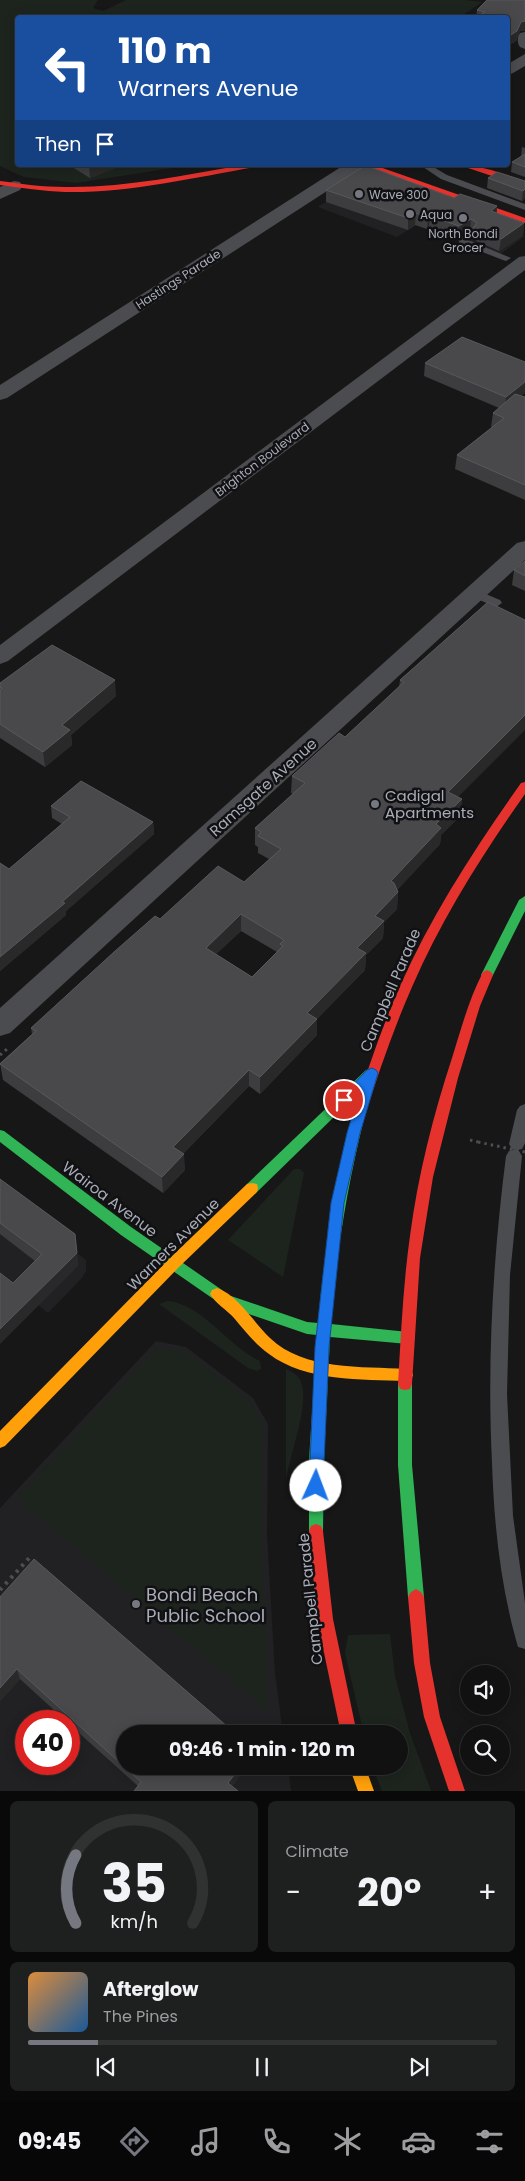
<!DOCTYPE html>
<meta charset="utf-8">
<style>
:root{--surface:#111;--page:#1e1f1f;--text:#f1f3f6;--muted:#9c9d9f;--line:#303131;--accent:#757880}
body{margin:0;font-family:Poppins,sans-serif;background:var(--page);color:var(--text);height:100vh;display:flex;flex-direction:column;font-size:19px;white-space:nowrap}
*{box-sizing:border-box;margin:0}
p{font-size:16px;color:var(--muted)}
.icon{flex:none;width:28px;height:28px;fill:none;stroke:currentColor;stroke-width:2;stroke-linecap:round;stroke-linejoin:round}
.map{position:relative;height:1791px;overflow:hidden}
.sheet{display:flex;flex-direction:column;gap:10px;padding:10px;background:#090909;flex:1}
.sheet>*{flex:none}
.hud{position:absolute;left:15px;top:15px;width:495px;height:152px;border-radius:5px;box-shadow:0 2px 12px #0003,0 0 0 1px var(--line);background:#1a4fa0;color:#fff;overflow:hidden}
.controls{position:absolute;left:460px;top:1665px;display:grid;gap:10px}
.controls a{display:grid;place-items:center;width:50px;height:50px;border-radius:50%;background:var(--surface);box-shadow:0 2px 12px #0003,0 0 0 1px var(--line);font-size:25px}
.speed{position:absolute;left:15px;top:1710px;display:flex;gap:10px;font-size:25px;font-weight:700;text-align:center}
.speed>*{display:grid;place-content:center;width:65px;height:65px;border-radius:50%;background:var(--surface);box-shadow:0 2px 12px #0003,0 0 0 1px var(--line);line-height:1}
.speed .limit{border:8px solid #d22;background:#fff;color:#111}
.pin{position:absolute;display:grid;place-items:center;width:42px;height:42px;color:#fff;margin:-21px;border:2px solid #fff;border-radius:50%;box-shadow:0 1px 5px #0007}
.me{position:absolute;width:55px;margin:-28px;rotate:2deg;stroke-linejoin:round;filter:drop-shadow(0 0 4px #0008)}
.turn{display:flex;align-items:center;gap:18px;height:105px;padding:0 20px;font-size:22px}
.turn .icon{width:65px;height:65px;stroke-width:2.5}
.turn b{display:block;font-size:35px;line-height:42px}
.then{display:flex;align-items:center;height:48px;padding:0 20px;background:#0003;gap:10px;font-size:19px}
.big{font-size:38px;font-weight:700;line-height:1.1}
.sheet .card{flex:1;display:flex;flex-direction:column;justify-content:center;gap:8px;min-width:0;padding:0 18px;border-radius:8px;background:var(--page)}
.sheet .dial{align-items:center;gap:0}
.dial svg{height:130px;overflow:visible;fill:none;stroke:var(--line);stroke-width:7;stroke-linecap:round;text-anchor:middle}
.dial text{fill:var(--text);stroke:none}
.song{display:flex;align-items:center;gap:15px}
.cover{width:60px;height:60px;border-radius:8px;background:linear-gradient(135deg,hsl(30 70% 55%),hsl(210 70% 35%))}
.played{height:5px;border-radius:2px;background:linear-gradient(90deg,var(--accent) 15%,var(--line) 15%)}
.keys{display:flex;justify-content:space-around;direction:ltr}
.heat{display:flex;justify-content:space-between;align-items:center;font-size:28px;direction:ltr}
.sheet .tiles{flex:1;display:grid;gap:10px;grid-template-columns:1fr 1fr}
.card:last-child{grid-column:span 2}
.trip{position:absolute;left:116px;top:1725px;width:292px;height:50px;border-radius:25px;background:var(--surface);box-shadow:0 2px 12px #0003,0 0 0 1px var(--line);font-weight:700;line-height:50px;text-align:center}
.tabs{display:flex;height:80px;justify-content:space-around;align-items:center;background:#070707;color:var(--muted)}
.tabs .icon{width:35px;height:35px}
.tabs .current{color:var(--accent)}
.tabs b{font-size:22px;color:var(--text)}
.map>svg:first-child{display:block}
</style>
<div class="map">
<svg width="525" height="1791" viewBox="0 0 525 1791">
<rect width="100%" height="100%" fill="#171717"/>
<!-- built -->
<g fill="#212123" fill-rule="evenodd">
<polygon points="362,178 370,178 525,236 498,256 416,225 397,237 318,207"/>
<polygon points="0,1193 86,1260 86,1271 82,1278 48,1313 0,1275"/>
<path d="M156 1341 186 1347 253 1398 268 1424 267 1535 275 1673 283 1734H125V1766H288L291 1791H0V1508ZM26 1721H69V1764H26Z"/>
</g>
<!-- green -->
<g fill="#1d241e">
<polygon points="0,0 98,0 93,8 103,11 126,0 465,0 482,2 459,18 18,18 18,165 192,165 76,183 24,177 0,166"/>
<polygon points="294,1169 300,1169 304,1173 283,1277 228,1240"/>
<path d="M168 1301C202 1304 229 1347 260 1361L261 1369 257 1371 248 1368 159 1304Z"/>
<polygon points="158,1347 184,1352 249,1400 263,1425 261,1512 268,1711 17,1498"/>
<path d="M286 1369C291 1371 296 1374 299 1378 313 1399 288 1458 286 1481Z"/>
<polygon points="390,1634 395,1676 410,1733 431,1791 382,1791 372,1766 400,1766 400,1734 364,1734 345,1653 348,1635"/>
</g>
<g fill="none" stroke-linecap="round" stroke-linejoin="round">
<!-- path-far1 -->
<g stroke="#4d4e52" stroke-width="3" stroke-dasharray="2.5 4" stroke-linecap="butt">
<polyline points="0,1055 7,1049"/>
<polyline points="470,1140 478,1142"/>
</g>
<!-- path -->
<polyline stroke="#4d4e52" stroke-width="4" stroke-dasharray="3 5" stroke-linecap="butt" points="0,1590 31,1556"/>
<!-- lane -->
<g fill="#4b4c50" fill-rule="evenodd">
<polygon points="420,165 430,165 447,175 525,204 525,210 441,179"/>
<polygon points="469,232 474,235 468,240 511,258 506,261 503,260 459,243 459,239"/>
<polygon points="474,589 500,600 502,603 496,607 470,596 468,593 470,590"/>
<polygon points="525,1104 525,1143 522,1149 517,1150 512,1149 509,1144 517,1110 520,1106"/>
<path d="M514 1149 519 1151 522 1156 510 1275 507 1394 513 1516 525 1603V1649L518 1647 516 1640C500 1582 494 1523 492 1463 487 1360 493 1258 506 1156L509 1151Z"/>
</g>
<!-- street -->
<g fill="#4b4c50" fill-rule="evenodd">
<path d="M525 32V49L520 47C517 43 517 37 520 33Z"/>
<polygon points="525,54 525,66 513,73 508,75 508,64"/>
<polygon points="344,165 363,165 361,169 7,398 0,400 0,385"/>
<polygon points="14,181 20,182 22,186 20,190 0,199 0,187"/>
<polygon points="525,256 525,270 8,661 0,664 0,645 519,257"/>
<polygon points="525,541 525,560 10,1033 0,1036 0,1008 517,543"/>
</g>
<!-- fast -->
<g fill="#30b455" fill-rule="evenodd">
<polygon points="525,896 525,911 493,975 491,978 483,978 481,975 519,900"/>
<polygon points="370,1069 374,1070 376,1074 374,1078 257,1192 252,1193 247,1192 246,1188 247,1184 366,1070"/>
<path d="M358 1114 362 1115 364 1119C347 1187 336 1255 331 1324L408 1332 413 1334 415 1338 413 1342 408 1344 330 1337 324 1460 323 1531 321 1536 316 1538 311 1536 309 1531V1460L317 1335 307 1334 231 1308 226 1306 224 1302 226 1298 231 1296 307 1322 318 1323C324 1254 334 1186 352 1119L354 1115Z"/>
<polygon points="0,1130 4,1131 131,1227 222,1290 224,1294 222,1298 217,1300 212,1298 121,1235 0,1142"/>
<polygon points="405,1378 410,1379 412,1384 412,1465 424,1597 421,1602 416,1605 411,1602 408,1597 398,1465 398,1384 400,1379"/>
</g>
<!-- slow -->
<g fill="#ff9f0a" fill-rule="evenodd">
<polygon points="252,1183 257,1184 258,1188 257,1192 179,1267 5,1446 0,1448 0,1431 169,1259 247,1184"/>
<path d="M217 1288C239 1296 253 1322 270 1338 304 1371 362 1366 406 1369L411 1370 413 1375 411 1380 406 1381C361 1379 306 1382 269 1354 255 1344 245 1331 234 1318 227 1310 215 1303 210 1294L212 1290Z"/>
<polygon points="349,1766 365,1766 374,1791 358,1791"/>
</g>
<!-- jam -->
<g fill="#e5322d" fill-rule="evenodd">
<path d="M243 165H259L255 167C192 178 129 193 65 192 43 191 22 188 0 185V181C22 184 43 187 65 187 125 188 184 175 243 165Z"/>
<polygon points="363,165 374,165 525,218 525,223"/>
<path d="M459 165C482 165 504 174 525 182V187Z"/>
<path d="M525 782V794C482 855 442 918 412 987 393 1030 378 1074 364 1119L362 1123 358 1124 354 1123 352 1119C366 1074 381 1029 400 986 432 914 475 848 521 783Z"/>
<path d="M487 970 491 972 493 975 480 1006 458 1078 433 1177 420 1258 412 1384 410 1389 405 1390 400 1389 398 1384C401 1335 403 1285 410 1236 418 1175 433 1116 452 1058 461 1029 469 999 483 972Z"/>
<polygon points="316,1524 321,1526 323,1531 333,1619 357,1734 341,1734 317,1619 309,1531 311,1526"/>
<polygon points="416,1589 421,1592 424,1597 430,1663 440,1717 465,1791 449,1791 424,1717 414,1663 408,1597 411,1592"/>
</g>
<!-- path-bridge -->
<polyline stroke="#4d4e52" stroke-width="3" stroke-dasharray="2.5 4" stroke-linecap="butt" points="478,1142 525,1152"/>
</g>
<!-- wall -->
<g fill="#3d3d3f" fill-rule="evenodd">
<polygon points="525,0 525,31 520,31 516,41 508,46 508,18 476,17 477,10"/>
<polygon points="522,147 525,148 525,177 511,172 512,162 521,157"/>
<polygon points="69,165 123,165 90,178"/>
<polygon points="488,178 525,181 525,198 522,201 487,188"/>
<polygon points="326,190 454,198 497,206 497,213 524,223 523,235 499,251 472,239 472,232 470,230 458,238 429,228 427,229 415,225 408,230 326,202"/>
<polygon points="425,363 525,397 525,500 455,469 457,455 492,427 491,427 493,413 499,408 424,376"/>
<polygon points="525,561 525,591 512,585 514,570"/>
<path d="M488 602 458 797 462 799 460 816 441 835 440 844 397 890 398 892 397 909 384 922 383 938 366 955 365 970 317 1019V1035L260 1094 249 1086 183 1154 185 1170 163 1193 3 1080 0 1063 32 1034 31 1028 160 919 244 882 269 859 258 853V847L255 845V828L293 794 291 793 292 776 345 737 399 687 400 680ZM241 931 277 952 252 977 216 954Z"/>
<polygon points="0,683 116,696 71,735 72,745 45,767 0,738"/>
<polygon points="51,806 153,822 154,834 66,911 66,915 0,971 0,863 9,869 62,824 52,818"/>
<polygon points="0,1180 75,1234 78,1266 13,1283 35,1261 0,1234"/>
<polygon points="0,1597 248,1766 138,1786 69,1724 69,1721 66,1721 20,1679 0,1701"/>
</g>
<!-- shaded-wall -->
<g fill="#29292a">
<polygon points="525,21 525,31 520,31 516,41 508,46 508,37 521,22"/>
<polygon points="89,165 123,165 90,178"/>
<polygon points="525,189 525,198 522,201 523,191"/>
<polygon points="497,206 496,218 491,211"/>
<polygon points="416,213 415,225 408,230 408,218"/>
<polygon points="430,216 429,228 427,229 428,218"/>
<polygon points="471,219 470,230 458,238 459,226"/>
<polygon points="524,223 523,235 499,251 501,239"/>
<polygon points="525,382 525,393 504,410 506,397"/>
<polygon points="115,680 116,696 71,735 72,745 45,767 43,752 62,725"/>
<polygon points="525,715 525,730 446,809 448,792"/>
<polygon points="462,799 460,816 441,835 440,844 390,898 391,881 436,824"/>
<polygon points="153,822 154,834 66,911 66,915 0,971 0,957 62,902"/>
<polygon points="398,892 397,909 384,922 383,938 366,955 365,970 307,1029 307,1013 357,948 375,916"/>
<polygon points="241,914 241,931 206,964 206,948"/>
<polygon points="317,1019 317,1035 260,1094 260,1077"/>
<polygon points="249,1070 249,1086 174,1163 173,1147"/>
<polygon points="184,1154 185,1170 163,1193 162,1177"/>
<polygon points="75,1234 78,1266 0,1344 0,1329"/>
<polygon points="17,1669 20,1679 0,1701 0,1688"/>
<polygon points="241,1766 248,1766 229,1791 228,1783"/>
</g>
<!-- building -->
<g fill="#49494c" stroke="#58595d" fill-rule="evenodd">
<polygon points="487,0 525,0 525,21 521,22 517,31 508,37 508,18 475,18 485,12 477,10"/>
<polygon points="525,154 525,167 512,162"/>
<polygon points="363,167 370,167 454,198 460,194 497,206 491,211 524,223 501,239 473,228 477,223 471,219 459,226 430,216 428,218 416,213 408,218 326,190"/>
<polygon points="497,172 525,181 525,189 523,191 488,178"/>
<polygon points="462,337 525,362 525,382 506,397 425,363"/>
<polygon points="515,394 525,397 525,485 457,455 504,418 493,413"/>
<polygon points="525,561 525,576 514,570"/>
<path d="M488 602 525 620V715L448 792 462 799 436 824 441 828 391 881 394 883 398 892 375 916 384 921 357 948 366 953 307 1013 317 1019 260 1077 249 1070 173 1147 184 1154 162 1177 0 1064 36 1031 31 1028 114 952 155 916 160 919 218 866 244 882 281 849 258 836 261 832 255 828 305 783 292 776 339 733 345 737 404 682 400 680ZM241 914 284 940 280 944 283 946 252 977 206 948Z"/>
<polygon points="52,645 115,680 62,725 70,730 43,752 0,724 0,690 2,688 0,687 0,683"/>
<polygon points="81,781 153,822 62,902 65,903 0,957 0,863 9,869 70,817 51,806"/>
<polygon points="0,1179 75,1234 77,1253 0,1329 0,1273 13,1283 42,1254 0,1223"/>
<polygon points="34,1559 236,1734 125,1734 125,1766 241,1766 228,1783 238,1791 134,1791 141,1782 17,1669 0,1688 0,1597"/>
</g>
<!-- route -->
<path fill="#1a73e8" stroke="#114b97" d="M372 1068 376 1070 378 1073 360 1133 344 1203 329 1347 323 1486 321 1491 316 1493 311 1491 309 1486 315 1347 331 1203 347 1133 359 1093C354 1099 349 1106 340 1103L338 1100 367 1070Z"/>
<!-- markers -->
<g fill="#757880" stroke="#111113" stroke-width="2">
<circle cx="359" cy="194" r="5"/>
<circle cx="410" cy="214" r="5"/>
<circle cx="463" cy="218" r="5"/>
<circle cx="375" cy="804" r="5"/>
<circle cx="136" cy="1604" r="5"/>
</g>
<g text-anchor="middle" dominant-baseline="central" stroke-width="5" stroke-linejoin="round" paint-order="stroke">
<!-- far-poi labels -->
<g font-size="12" fill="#a8adb8" stroke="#111113" text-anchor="start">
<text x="369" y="194">Wave 300</text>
<text x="420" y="214">Aqua</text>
<text x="463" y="233" text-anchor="middle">North Bondi<tspan x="463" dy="14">Grocer</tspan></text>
</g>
<!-- far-street labels -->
<g font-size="12" fill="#a8adb8" stroke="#111113">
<text transform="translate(178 279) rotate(-33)">Hastings Parade</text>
<text transform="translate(262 459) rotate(-37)">Brighton Boulevard</text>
</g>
<!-- street labels -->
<g font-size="15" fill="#a8adb8" stroke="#111113">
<text transform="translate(263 787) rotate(-42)">Ramsgate Avenue</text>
<text transform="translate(390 990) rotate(-67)">Campbell Parade</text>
<text transform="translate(110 1199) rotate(37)">Wairoa Avenue</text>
<text transform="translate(173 1244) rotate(-45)">Warners Avenue</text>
<text transform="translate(310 1599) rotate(-96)">Campbell Parade</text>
</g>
<!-- poi labels -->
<g font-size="15" fill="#a8adb8" stroke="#111113" text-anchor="start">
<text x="385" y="795">Cadigal<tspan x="385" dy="17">Apartments</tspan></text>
</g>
<!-- near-poi labels -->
<g font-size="18" fill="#a8adb8" stroke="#111113" text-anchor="start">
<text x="146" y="1594">Bondi Beach<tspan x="146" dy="21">Public School</tspan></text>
</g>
</g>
</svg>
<div class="controls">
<a><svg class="icon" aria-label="sound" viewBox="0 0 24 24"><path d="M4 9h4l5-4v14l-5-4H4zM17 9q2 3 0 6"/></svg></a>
<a><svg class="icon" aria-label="search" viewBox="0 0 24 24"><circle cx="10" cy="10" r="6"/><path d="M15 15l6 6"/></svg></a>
</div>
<div class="speed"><div class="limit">40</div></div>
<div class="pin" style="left:344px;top:1100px;background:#d93025"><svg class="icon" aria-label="arrive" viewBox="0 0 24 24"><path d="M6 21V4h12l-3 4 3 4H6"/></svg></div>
<svg class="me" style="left:316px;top:1486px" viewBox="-20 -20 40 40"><circle r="19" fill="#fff"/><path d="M0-13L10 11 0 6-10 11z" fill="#1a73e8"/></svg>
<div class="trip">09:46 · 1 min · 120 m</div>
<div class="hud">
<div class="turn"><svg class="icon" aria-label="left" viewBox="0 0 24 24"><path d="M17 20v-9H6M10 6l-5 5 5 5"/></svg><div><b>110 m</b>Warners Avenue</div></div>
<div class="then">Then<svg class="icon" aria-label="arrive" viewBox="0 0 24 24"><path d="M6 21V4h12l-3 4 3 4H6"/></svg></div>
</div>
</div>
<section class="sheet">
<div class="tiles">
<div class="card dial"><svg viewBox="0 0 100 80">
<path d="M14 69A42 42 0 1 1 86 69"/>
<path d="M14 69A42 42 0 0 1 14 27" stroke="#757880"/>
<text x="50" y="56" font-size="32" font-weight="700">35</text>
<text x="50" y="72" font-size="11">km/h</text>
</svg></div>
<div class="card"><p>Climate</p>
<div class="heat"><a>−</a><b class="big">20°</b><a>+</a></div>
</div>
<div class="card">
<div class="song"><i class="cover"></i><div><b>Afterglow</b><p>The Pines</p></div></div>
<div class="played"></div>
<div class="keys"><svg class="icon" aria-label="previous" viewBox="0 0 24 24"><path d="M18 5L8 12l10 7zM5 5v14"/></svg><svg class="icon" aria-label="pause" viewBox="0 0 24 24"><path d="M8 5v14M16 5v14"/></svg><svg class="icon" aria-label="next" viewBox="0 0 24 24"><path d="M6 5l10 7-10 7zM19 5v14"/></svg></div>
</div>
</div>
</section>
<nav class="tabs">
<b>09:45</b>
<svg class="icon current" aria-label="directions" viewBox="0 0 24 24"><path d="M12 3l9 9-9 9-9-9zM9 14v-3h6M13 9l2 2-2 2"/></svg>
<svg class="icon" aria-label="music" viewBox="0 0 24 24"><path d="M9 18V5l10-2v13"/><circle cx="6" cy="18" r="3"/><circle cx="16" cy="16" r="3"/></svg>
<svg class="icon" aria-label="phone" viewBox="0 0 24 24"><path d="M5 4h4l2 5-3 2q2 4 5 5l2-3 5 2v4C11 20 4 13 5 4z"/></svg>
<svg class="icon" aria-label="climate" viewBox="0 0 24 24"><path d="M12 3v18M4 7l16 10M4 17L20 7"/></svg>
<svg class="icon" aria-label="car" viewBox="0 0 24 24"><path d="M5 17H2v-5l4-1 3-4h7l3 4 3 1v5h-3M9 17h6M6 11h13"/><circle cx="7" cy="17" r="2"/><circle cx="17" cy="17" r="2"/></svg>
<svg class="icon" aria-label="filters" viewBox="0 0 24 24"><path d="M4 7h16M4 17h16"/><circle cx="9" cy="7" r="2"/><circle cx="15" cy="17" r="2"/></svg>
</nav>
